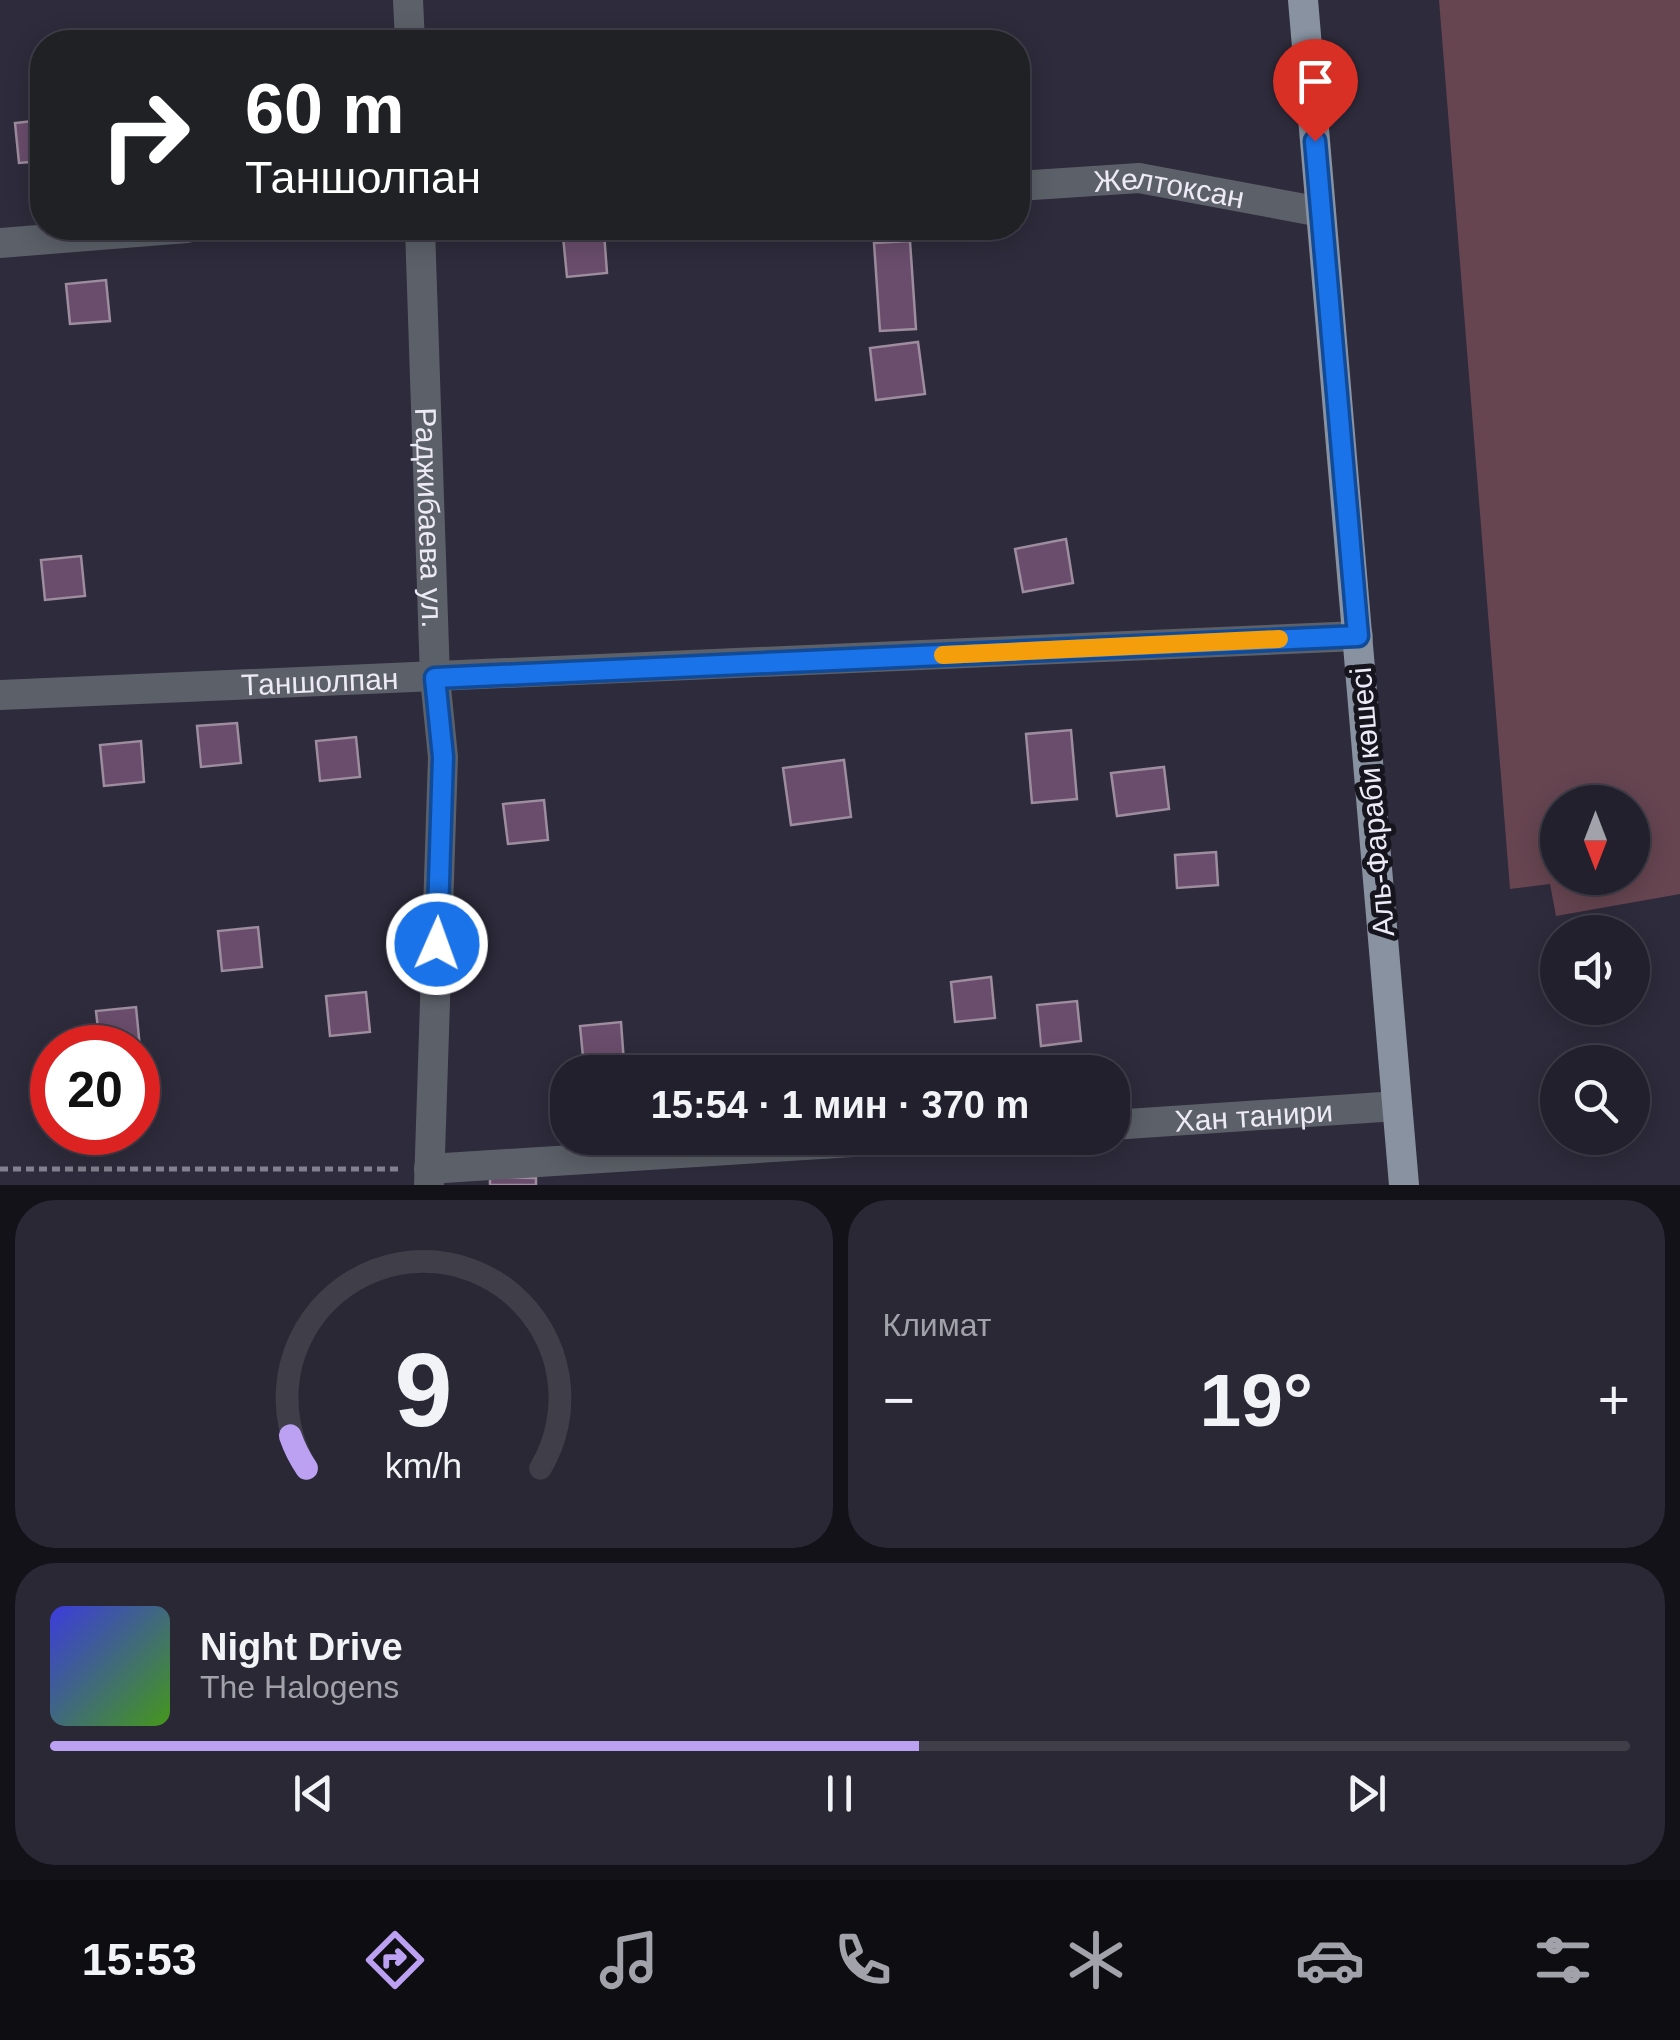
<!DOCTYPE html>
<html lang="ru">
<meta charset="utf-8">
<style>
:root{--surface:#22202d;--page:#2a2835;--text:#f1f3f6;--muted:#a2a3aa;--line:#3f3e49;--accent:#bca0f2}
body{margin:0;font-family:Arial,sans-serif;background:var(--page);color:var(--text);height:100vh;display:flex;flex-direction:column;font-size:38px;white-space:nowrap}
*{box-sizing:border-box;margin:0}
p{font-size:32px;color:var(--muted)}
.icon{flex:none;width:55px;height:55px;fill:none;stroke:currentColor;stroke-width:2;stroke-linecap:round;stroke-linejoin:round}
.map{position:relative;height:1185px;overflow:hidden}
.drawer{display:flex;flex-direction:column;gap:15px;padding:15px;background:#131219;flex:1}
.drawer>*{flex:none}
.guide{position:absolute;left:30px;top:30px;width:1000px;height:210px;border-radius:40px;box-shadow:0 5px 25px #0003,0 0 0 2px var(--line);background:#202124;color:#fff;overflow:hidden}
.needle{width:65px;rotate:180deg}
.fabs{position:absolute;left:1540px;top:785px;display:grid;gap:20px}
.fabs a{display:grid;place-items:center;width:110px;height:110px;border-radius:50%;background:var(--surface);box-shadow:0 5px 25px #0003,0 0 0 2px var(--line);font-size:50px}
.speed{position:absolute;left:30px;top:1025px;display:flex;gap:20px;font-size:50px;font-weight:700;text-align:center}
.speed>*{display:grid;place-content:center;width:130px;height:130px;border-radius:50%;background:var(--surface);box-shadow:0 5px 25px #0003,0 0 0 2px var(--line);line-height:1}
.speed .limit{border:15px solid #d22;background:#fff;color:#111}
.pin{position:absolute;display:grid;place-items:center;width:85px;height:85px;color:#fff;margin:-102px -42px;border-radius:50% 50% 50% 0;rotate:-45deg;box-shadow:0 0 10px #0007}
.pin .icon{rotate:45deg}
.me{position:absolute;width:110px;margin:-55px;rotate:2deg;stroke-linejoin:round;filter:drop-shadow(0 0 8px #0008)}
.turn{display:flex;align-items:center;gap:35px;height:210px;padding:0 50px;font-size:45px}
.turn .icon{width:130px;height:130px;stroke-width:2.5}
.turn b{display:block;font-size:70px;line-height:85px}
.big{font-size:75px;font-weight:800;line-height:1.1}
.drawer .card{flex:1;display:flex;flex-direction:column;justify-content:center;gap:15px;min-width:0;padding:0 35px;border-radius:40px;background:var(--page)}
.drawer .dial{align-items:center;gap:0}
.dial svg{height:260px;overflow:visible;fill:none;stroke:var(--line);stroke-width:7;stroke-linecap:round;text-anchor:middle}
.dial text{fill:var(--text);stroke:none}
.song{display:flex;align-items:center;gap:30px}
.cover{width:120px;height:120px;border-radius:15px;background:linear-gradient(135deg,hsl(240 70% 55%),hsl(100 70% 35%))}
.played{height:10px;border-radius:5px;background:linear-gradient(90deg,var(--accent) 55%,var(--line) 55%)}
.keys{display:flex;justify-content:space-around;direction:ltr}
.heat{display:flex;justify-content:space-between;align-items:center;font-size:55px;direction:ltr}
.drawer .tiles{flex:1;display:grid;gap:15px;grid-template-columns:1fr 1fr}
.card:last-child{grid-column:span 2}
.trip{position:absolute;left:550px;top:1055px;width:580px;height:100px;border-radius:40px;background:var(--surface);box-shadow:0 5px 25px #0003,0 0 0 2px var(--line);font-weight:800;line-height:100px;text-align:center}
.menu{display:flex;height:160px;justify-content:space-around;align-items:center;background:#0e0d12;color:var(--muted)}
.menu .icon{width:70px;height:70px}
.menu .on{color:var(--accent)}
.menu b{font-size:45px;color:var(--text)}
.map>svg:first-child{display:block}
</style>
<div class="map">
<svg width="1680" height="1185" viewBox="0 0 1680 1185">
<rect width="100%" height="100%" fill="#2e2b3c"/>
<!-- green -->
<path fill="#664551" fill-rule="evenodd" d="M1439 0H1680V894L1556 916 1550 884 1510 889ZM1558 802H1632V878H1558Z"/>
<!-- building -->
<g fill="#6a4d6c" stroke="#9d8d9e" stroke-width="2.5">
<polygon points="42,120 42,161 19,163 15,123"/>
<polygon points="604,232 607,273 567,277 563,236"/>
<polygon points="910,241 916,329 880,331 874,243"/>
<polygon points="106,280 110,321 70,324 66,284"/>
<polygon points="918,342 925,394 876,400 870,348"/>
<polygon points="1066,539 1073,583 1023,592 1015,549"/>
<polygon points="81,556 85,596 45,600 41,560"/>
<polygon points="237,723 241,763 201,767 197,726"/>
<polygon points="1071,730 1077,799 1032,803 1026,734"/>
<polygon points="356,737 360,777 320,781 316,741"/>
<polygon points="141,741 144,782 104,786 100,745"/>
<polygon points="844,760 851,817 791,825 783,768"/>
<polygon points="1164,767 1169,809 1117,816 1111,773"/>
<polygon points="544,800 548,840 508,844 503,804"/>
<polygon points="1216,852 1218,885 1177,888 1175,855"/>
<polygon points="258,927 262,967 222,971 218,931"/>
<polygon points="991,977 995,1018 955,1022 951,982"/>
<polygon points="366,992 370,1032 330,1036 326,996"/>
<polygon points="1077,1001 1081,1041 1041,1046 1037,1005"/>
<polygon points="136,1007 140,1048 100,1048 96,1011"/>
<polygon points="621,1022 624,1063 584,1067 580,1026"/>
<polygon points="490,1177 536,1178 536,1185 490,1185"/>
</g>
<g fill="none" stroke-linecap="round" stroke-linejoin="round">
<!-- path -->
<polyline stroke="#83808f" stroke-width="5" stroke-dasharray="8 5" stroke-linecap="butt" points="0,1169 401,1169"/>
<!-- minor -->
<g stroke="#5c6068" stroke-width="30">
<polyline points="408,0 410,42"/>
<path id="s1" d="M1018 186 1139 178 1321 212"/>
<path id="s2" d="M420 228 435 678 443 757 429 1185"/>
<polyline points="0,243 187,228"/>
<path id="s3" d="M0 695 1358 636"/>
<path id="s4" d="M1112 1125 1397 1106"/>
<polyline points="429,1169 916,1138"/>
</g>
<!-- major -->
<polyline stroke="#8892a1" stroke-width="30" points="1303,0 1404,1185"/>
</g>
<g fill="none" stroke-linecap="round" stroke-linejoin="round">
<defs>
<polyline id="route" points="437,944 443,757 435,678 1358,636 1315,141"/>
</defs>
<!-- route casing -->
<use href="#route" stroke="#114b97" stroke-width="25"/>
<!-- route -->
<use href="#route" stroke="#1a73e8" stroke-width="18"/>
<!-- slow -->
<polyline stroke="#f59e0b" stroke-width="18" points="943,655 1279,639"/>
</g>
<g text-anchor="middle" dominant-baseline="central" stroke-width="10" stroke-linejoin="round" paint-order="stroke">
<!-- street labels -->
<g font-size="30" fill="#eceaf6" stroke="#16151d">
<text stroke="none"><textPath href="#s1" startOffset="152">Желтоксан</textPath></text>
<text stroke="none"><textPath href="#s2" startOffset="290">Раджибаева ул.</textPath></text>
<text stroke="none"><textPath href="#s3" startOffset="320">Таншолпан</textPath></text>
<text transform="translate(1372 802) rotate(-95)">Аль-Фараби көшесі</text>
<text stroke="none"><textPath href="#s4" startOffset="142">Хан танири</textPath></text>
</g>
</g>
</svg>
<div class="fabs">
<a><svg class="needle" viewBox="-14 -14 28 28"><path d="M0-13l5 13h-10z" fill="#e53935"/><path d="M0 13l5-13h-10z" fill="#a2a3aa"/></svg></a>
<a><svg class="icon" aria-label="sound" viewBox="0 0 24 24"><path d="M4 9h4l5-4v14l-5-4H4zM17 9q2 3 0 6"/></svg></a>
<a><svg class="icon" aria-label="search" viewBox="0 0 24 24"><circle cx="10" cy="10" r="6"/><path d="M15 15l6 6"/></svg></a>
</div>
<div class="speed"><div class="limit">20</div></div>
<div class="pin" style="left:1315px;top:141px;background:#d93025"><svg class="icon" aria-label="arrive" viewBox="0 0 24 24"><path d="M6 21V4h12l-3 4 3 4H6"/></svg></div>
<svg class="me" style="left:437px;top:944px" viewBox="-20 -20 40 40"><circle r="17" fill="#1a73e8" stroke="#fff" stroke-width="3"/><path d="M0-11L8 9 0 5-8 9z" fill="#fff"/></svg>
<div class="trip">15:54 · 1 мин · 370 m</div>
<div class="guide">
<div class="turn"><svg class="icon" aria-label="right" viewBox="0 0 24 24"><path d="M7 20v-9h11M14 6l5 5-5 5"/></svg><div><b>60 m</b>Таншолпан</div></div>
</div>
</div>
<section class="drawer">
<div class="tiles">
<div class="card dial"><svg viewBox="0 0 100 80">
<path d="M14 69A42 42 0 1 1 86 69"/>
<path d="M14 69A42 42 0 0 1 9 59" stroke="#bca0f2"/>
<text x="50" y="56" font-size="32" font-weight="700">9</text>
<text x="50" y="72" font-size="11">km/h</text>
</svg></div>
<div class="card"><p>Климат</p>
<div class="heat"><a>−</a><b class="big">19°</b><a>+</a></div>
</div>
<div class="card">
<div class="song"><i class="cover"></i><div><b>Night Drive</b><p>The Halogens</p></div></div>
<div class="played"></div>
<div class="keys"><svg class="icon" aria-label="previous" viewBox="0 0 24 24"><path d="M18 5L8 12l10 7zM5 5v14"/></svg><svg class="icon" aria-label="pause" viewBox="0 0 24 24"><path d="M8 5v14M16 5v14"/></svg><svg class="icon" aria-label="next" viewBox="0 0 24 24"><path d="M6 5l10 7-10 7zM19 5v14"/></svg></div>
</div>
</div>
</section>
<nav class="menu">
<b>15:53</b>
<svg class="icon on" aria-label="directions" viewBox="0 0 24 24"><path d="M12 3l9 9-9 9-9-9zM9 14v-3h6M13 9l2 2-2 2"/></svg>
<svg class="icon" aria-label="music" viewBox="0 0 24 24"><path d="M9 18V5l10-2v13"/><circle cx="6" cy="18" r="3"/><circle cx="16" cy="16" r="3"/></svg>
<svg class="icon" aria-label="phone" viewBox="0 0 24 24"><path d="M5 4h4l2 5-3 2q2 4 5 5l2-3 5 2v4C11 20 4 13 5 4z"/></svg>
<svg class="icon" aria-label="climate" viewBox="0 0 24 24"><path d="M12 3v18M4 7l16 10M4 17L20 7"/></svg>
<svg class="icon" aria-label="car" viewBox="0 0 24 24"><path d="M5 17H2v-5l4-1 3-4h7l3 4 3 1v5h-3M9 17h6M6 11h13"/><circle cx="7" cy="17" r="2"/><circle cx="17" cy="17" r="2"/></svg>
<svg class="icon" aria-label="filters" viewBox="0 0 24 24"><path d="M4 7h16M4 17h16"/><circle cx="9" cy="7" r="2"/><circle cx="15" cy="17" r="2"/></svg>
</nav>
